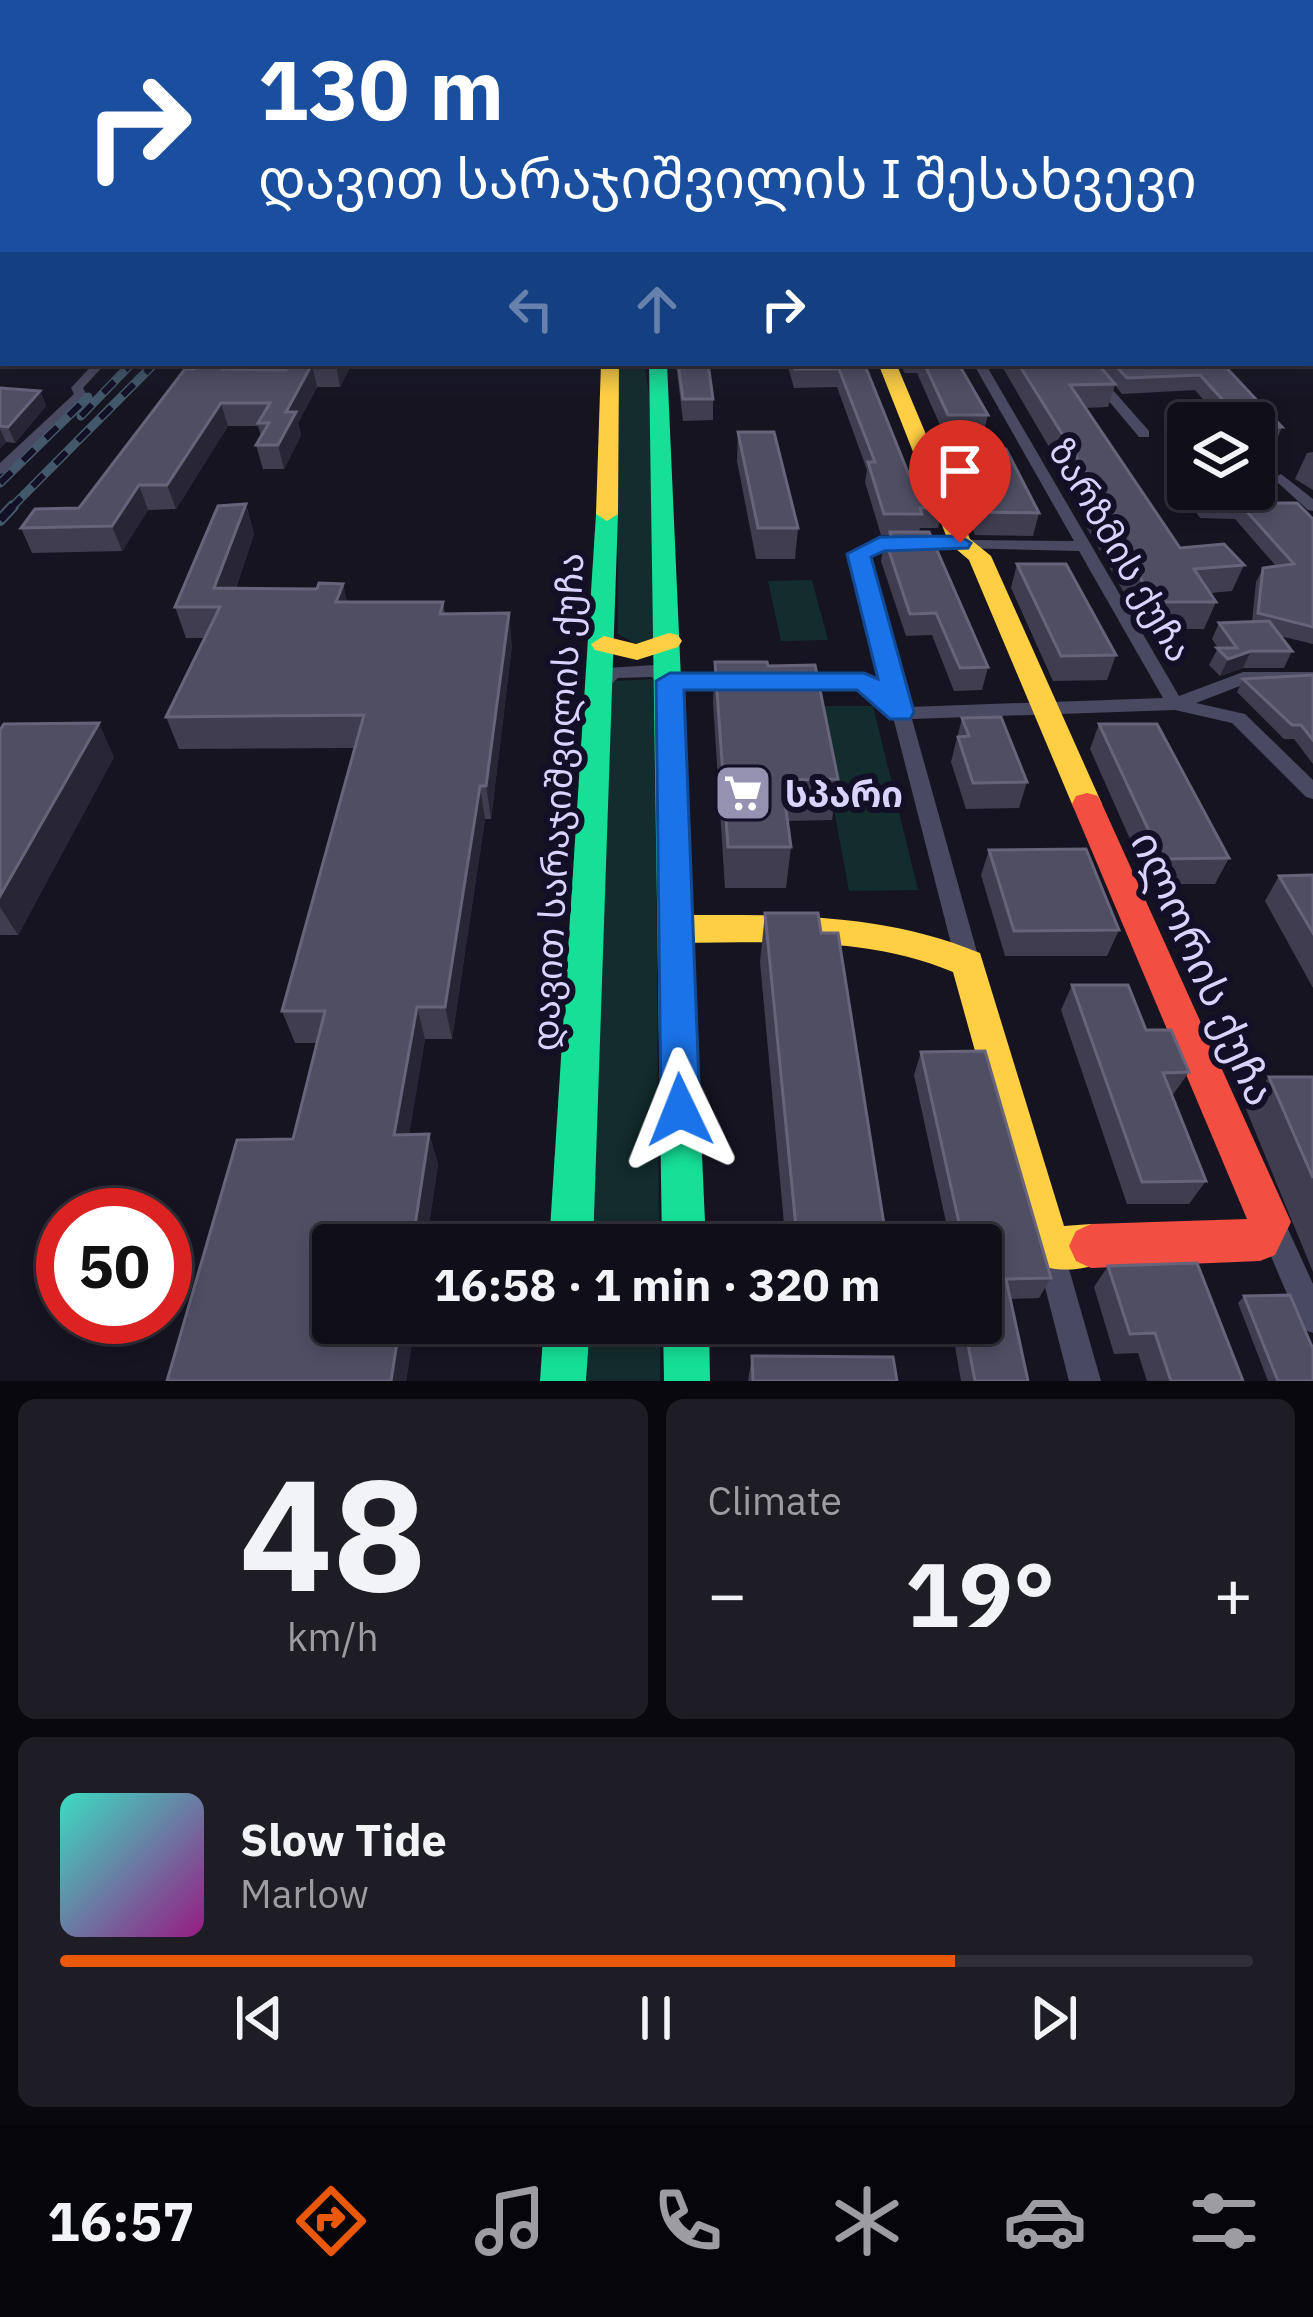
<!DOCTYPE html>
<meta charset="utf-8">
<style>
:root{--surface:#100f19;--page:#1e1d26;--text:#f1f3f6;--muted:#9c9ca2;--line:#302f38;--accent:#ea580c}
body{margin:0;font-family:"IBM Plex Sans","Noto Sans Georgian",sans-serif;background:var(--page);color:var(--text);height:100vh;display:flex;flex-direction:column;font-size:45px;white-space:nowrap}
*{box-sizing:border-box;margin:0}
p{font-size:39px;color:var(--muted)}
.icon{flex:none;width:66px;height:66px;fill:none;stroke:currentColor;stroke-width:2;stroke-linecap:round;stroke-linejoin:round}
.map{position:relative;height:1381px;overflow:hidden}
.drawer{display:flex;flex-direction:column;gap:18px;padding:18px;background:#09080e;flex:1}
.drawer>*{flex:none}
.banner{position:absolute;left:0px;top:0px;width:1314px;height:366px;box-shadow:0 6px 18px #0003,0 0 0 3px var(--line);background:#1a4fa0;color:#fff;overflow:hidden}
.buttons{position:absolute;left:1167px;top:402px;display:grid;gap:24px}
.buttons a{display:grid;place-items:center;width:108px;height:108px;border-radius:12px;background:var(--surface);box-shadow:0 6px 18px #0003,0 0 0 3px var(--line);font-size:60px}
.speed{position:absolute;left:36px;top:1188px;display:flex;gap:24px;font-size:60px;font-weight:700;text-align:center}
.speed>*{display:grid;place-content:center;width:156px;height:156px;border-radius:50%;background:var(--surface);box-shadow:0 6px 18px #0003,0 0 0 3px var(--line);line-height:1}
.speed .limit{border:18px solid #d22;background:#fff;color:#111}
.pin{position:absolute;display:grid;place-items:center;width:102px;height:102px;color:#fff;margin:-123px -51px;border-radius:50% 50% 50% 0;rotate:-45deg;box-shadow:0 0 12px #0007}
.pin .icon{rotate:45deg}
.me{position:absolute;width:132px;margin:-66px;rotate:358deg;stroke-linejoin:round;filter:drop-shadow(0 0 9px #0008)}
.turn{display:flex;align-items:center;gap:42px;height:252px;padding:0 60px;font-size:54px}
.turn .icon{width:156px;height:156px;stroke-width:2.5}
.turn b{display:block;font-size:84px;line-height:102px}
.lanes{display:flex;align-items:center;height:114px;padding:0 60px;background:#0003;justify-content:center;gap:60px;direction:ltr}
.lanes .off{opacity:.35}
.big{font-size:90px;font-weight:700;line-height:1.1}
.drawer .widget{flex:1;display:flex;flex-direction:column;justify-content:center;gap:18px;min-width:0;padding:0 42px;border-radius:18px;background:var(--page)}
.drawer .dial{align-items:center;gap:0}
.dial b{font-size:156px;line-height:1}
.song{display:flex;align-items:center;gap:36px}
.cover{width:144px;height:144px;border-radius:18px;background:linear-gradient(135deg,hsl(170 70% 55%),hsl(310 70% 35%))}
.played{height:12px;border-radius:6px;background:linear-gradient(90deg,var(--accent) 75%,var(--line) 75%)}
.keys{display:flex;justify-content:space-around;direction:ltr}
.heat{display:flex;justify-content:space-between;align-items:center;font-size:66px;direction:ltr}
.drawer .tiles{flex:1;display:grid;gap:18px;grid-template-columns:1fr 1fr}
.widget:last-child{grid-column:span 2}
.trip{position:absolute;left:312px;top:1224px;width:690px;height:120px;border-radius:12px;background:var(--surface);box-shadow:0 6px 18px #0003,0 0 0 3px var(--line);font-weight:700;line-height:120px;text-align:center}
.tab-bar{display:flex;height:192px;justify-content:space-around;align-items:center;background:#06060a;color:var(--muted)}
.tab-bar .icon{width:84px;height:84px}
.tab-bar .active{color:var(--accent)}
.tab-bar b{font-size:54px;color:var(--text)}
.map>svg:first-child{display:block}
</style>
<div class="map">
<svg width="1313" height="1381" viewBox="0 0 1313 1381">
<rect width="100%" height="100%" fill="#161421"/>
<!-- green -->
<g fill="#132c2d">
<polygon points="617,363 644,363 649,394 658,641 634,643 618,634"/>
<polygon points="812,580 828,640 781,641 768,581"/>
<polygon points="655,679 659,1245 592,1245 612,681"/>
<polygon points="815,706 873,706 918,890 849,891"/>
<polygon points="589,1323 660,1323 660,1381 587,1381"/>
</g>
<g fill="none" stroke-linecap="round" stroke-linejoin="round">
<!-- street -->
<g fill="#4a4962" fill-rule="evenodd">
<rect x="0" y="317" width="3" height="7"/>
<polygon points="94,363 106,363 83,388 87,395 85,398 5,473 0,474 0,463 74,394 71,388"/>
<path d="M973 363H985L1179 696 1243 672H1313V684H1245L1196 703 1245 714 1313 780V799L1306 797 1232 723 1175 710 912 719 980 963 976 970 968 973 960 970 956 963 893 717 860 687H798L789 681 798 675H864L886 691 850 553 853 550 880 539 1074 541ZM958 548 1079 551 1163 698 908 707 866 555 882 549Z"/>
<polygon points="1077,363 1089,363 1149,431 1149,437 1139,437"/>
<polygon points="1281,474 1313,499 1313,511 1308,510 1276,481 1274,478"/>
<polygon points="654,665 674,675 734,675 743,681 734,687 670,687 651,677 618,678 608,687 602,689 593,683 607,668"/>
<polygon points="1272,1212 1282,1216 1313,1284 1313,1333 1302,1329 1258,1226 1262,1216"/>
<polygon points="1049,1234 1059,1238 1063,1248 1101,1381 1069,1381 1035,1248 1039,1238"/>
</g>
<!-- fast -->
<g fill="#16e098" fill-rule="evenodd">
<polygon points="1311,305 1313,306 1313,316 1311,315"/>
<polygon points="649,363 667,363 706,1245 662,1245"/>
<polygon points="607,507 618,514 593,1245 549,1245 596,514"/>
<polygon points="544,1323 590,1323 586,1381 540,1381"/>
<polygon points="663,1323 709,1323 710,1381 664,1381"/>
</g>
<!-- slow -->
<g fill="#ffcf43" fill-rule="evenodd">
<polygon points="601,363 619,363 618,514 607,521 596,514"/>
<polygon points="878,363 896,363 970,539 991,556 1102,804 1098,812 1076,812 1072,804 969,560 949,543"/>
<polygon points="669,633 678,635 682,641 678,647 637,660 595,650 591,644 604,636 636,644"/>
<path d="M676 915C782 915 880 912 980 953L1064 1226 1091 1224 1106 1231 1113 1246 1106 1261C1084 1271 1056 1273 1034 1263L953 972C865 935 770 943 676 943L664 939 659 929 664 919Z"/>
</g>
<!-- jam -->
<polygon fill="#f24e42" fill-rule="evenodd" points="1087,793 1098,796 1102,804 1291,1222 1275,1255 1260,1261 1091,1268 1076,1261 1069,1246 1076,1231 1091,1224 1247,1219 1072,804 1076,796"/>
<defs>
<g id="rail-far1">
<polyline points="81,416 132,363"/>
<polyline points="0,483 88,397"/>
<polyline points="10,509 155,363"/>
</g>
<polyline id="rail" points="0,520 13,506"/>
</defs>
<!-- rail-far1 casing -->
<use href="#rail-far1" stroke="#43596b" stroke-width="9"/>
<!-- rail casing -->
<use href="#rail" stroke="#43596b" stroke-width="12"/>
<!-- rail-far1 -->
<use href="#rail-far1" stroke="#130f26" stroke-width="6" stroke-dasharray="16" stroke-linecap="butt"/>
<!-- rail -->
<use href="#rail" stroke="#130f26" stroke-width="8" stroke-dasharray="21" stroke-linecap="butt"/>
</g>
<!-- wall -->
<g fill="#403d50">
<polygon points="1311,206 1313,206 1313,300 1311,299"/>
<polygon points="32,363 73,363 67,369 34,369"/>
<polygon points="290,363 352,363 340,387 317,387 298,423 301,435 284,469 263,469 256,445 261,436 258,426 228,426 176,509 148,510 122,551 32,553 21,528 79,508 243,369 286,370"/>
<polygon points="676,363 708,363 713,399 713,420 683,421"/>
<polygon points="787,363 864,363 909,475 943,508 938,528 920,528 919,532 988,667 982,690 954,691 932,635 906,636 881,561 885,539 889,539 889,535 881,535 865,482 867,470 837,387 794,388"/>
<polygon points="899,363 958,363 988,415 983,434 944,434 917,373 905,373"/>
<polygon points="1000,363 1222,363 1282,427 1275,444 1254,444 1254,423 1223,423 1195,390 1122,394 1115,385 1108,407 1085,408 1180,548 1244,565 1232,591 1210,593 1216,602 1204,629 1145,629 1084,523 1087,512"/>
<polygon points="0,388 40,391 46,406 15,443 6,442 0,448"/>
<polygon points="738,432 798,528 795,559 756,559 737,461"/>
<polygon points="953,449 1039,513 1033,536 975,535 949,471"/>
<polygon points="1313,452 1313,490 1295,479 1307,453"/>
<polygon points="1190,489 1243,489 1253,503 1313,519 1313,644 1280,636 1292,651 1284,668 1243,668 1220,676 1209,665 1218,648 1212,639 1219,623 1252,622 1256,582 1263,568 1276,566 1235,519 1200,518 1186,498"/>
<polygon points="246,504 254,534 236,588 317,589 343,584 347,602 443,602 445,614 512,645 491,819 485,819 452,1039 425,1039 409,1134 429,1134 438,1164 426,1245 333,1245 333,1323 415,1323 406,1381 167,1381 293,1139 317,1043 295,1043 282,1011 355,748 179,749 166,717 204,638 186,638 175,607"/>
<polygon points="1017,564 1116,655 1107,680 1053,681 1011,588"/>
<polygon points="715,662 768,666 838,779 832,820 787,821 791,847 786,888 725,888 713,702"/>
<polygon points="1313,675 1313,764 1294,739 1284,739 1237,692 1243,679"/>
<polygon points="962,718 1027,782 1019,808 966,809 951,762"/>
<polygon points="1099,724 1229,858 1215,884 1150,884 1090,749"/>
<polygon points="0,730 114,757 18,935 0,935"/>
<polygon points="989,850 1119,930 1107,956 1005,956 981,875"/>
<polygon points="1313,875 1313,988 1265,901 1279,876"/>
<polygon points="765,913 821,933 886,1237 883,1245 786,1245 760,962"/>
<polygon points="1072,985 1146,1030 1189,1072 1172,1096 1206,1181 1189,1204 1127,1204 1061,1010"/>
<polygon points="921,1052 1051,1278 1039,1298 1010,1299 1028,1381 961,1381 951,1323 981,1323 981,1245 951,1245 914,1075"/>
<polygon points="1269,1077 1313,1077 1313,1272 1246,1109"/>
<polygon points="1108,1266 1243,1381 1147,1381 1138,1353 1114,1354 1094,1287"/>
<polygon points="1244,1296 1313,1381 1268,1381 1238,1303"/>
<polygon points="752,1356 897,1381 748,1381"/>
</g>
<!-- shaded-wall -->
<g fill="#282635">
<polygon points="227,363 247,363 229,391 223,369"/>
<polygon points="337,363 352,363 340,387 336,364"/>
<polygon points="312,364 317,387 298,423 301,435 284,469 278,445 286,412"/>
<polygon points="40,391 46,406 15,443 8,427"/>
<polygon points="221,403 228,426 176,509 167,485"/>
<polygon points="0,429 6,442 0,448"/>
<polygon points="139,485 148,510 122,551 112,526"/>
<polygon points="246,504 254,534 225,620 214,588"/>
<polygon points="343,584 350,615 336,602"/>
<polygon points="509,613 512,645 491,819 486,786"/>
<polygon points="1251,651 1243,668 1220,676 1228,659"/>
<polygon points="99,723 114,757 18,935 0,907 0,896"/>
<polygon points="480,786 485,819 452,1039 445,1007"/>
<polygon points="417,1007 425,1039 404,1165 394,1135"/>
<polygon points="429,1134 438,1164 426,1245 412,1245"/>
<polygon points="400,1323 415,1323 406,1381 391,1381"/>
</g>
<!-- building -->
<g fill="#504e63" stroke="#66637b" stroke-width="3">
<rect x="0" y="206" width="3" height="62"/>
<polygon points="1311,222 1313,222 1313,258 1311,257"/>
<polygon points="198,363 227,363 223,369 286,370 290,363 337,363 312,364 286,412 296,412 278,445 256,445 269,423 258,423 270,403 221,403 167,485 139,485 112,526 21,528 35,509 79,508 185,369 194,369"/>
<polygon points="678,363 708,363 713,399 683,399"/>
<polygon points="794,363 864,363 909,475 929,475 943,508 920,508 922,514 884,514 868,462 875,462 839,369 795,369"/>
<polygon points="924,363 958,363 988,415 948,415"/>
<polygon points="1018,363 1097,363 1115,384 1070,385 1180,548 1224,544 1244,565 1194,569 1216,602 1155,602 1091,498 1102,498"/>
<polygon points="1113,363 1222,363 1282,427 1254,427 1254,423 1244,423 1200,375 1127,378"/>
<polygon points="0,388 40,391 8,427 0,426"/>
<polygon points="738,432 774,432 798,528 758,528"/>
<polygon points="953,449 1006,449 1039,513 981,512"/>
<polygon points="1195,489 1243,489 1253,503 1297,503 1313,519 1313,627 1258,613 1263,568 1294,564 1241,505 1205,504"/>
<polygon points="246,504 214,588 317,589 319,583 343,584 336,602 443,602 440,614 509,613 486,786 480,786 445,1007 417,1007 394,1135 429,1134 412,1245 333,1245 333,1323 400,1323 391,1381 167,1381 237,1140 293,1139 325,1011 282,1011 364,715 166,717 220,607 175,607 218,506"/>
<polygon points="890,532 929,532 988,667 960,668 936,613 910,614 885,539 892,539"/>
<polygon points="1017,564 1066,564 1116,655 1061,656"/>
<polygon points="1269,621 1292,651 1251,651 1228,659 1217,648 1237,648 1219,623"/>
<polygon points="715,662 767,662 768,666 815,665 838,779 782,780 791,847 728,847"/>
<polygon points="1313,675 1313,740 1301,725 1292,725 1243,679"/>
<polygon points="1001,717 1027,782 973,783 958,737 969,736 962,718"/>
<polygon points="99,723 0,896 0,730 4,724"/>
<polygon points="1099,724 1157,724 1229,858 1162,859"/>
<polygon points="1086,849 1119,930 1014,931 989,850"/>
<polygon points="1313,875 1313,933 1279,876"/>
<polygon points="765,913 818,913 821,933 838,933 886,1237 797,1237"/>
<polygon points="1072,985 1128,985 1146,1030 1171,1030 1189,1072 1163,1073 1206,1181 1142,1182"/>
<polygon points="985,1051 1051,1278 1006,1279 1028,1381 975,1381 964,1323 981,1323 981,1245 964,1245 921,1052"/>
<polygon points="1269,1077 1313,1077 1313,1178"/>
<polygon points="1197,1263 1243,1381 1171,1381 1155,1333 1130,1334 1108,1266"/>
<polygon points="1290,1295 1313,1349 1313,1381 1278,1381 1244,1296"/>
<polygon points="752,1356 893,1357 897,1381 753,1381"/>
</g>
<!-- sky -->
<linearGradient id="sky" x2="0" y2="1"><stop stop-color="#0c0b12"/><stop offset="0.52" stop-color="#363a4e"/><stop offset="1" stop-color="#363a4e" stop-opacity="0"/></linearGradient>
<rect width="1313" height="399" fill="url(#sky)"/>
<!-- route -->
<polygon fill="#1a73e8" stroke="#114b97" stroke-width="3" points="960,536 971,543 968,548 884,551 871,557 914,712 910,719 890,719 857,690 684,690 700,1110 694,1123 680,1128 666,1123 661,1110 656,681 670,673 864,673 878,679 847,554 880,537"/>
<!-- icons -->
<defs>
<symbol id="supermarket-square" viewBox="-11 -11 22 22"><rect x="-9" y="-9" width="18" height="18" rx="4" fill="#9591b1" stroke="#130f26"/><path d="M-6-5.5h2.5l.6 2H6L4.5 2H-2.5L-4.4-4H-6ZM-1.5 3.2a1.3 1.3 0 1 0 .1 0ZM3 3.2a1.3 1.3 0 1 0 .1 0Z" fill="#fff"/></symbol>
</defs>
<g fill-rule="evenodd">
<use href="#supermarket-square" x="710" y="760" width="66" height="66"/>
</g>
<g text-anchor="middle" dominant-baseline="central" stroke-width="12" stroke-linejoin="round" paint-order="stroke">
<!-- street labels -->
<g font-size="36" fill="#d9d4ff" stroke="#130f26">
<text transform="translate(1121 550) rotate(60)">ზარზმის ქუჩა</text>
<text transform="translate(557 802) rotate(-87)">დავით სარაჯიშვილის ქუჩა</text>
</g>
<!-- poi labels -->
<g font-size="36" font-weight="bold" fill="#d9d4ff" stroke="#130f26" text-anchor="start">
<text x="785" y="793">სპარი</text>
</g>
<!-- near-street labels -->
<g font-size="42" fill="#d9d4ff" stroke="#130f26">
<text transform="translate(1204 968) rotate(66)">ილორის ქუჩა</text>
</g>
</g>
</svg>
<div class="buttons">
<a><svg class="icon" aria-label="layers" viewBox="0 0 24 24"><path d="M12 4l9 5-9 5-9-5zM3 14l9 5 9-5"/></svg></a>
</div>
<div class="speed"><div class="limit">50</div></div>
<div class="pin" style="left:960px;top:543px;background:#d93025"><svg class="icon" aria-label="arrive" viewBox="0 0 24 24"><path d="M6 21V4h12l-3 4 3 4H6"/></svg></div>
<svg class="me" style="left:680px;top:1110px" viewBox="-20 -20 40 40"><path d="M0-17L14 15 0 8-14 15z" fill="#1a73e8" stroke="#fff" stroke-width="4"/></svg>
<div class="trip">16:58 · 1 min · 320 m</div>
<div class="banner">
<div class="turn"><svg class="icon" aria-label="right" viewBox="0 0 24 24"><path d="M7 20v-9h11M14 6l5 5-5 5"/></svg><div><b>130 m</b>დავით სარაჯიშვილის I შესახვევი</div></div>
<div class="lanes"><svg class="icon off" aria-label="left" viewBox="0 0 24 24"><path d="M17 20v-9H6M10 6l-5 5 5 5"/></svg><svg class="icon off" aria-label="ahead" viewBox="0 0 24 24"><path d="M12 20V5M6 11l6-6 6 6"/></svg><svg class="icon" aria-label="right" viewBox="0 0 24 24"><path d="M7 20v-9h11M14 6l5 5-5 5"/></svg></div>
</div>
</div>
<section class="drawer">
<div class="tiles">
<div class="widget dial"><b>48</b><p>km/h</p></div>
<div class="widget"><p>Climate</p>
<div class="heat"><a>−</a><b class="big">19°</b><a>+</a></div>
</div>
<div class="widget">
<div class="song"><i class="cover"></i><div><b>Slow Tide</b><p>Marlow</p></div></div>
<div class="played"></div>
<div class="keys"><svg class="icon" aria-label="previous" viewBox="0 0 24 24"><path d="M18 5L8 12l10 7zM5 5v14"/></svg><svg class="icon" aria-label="pause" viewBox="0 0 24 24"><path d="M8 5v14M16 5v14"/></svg><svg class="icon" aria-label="next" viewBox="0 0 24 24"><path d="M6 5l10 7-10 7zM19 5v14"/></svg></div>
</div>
</div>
</section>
<nav class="tab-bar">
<b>16:57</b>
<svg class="icon active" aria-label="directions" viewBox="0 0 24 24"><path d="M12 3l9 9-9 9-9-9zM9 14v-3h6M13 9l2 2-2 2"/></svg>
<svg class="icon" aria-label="music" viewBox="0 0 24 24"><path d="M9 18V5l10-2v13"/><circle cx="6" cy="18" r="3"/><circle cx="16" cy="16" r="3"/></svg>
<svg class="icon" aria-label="phone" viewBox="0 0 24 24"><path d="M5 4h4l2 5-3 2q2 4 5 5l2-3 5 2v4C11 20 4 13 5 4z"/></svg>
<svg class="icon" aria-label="climate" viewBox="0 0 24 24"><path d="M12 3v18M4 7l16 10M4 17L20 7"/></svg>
<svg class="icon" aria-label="car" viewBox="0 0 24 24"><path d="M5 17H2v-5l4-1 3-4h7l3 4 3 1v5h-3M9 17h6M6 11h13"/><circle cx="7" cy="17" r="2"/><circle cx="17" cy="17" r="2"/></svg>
<svg class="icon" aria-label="filters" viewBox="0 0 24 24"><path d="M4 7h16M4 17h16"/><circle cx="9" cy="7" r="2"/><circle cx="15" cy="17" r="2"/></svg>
</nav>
